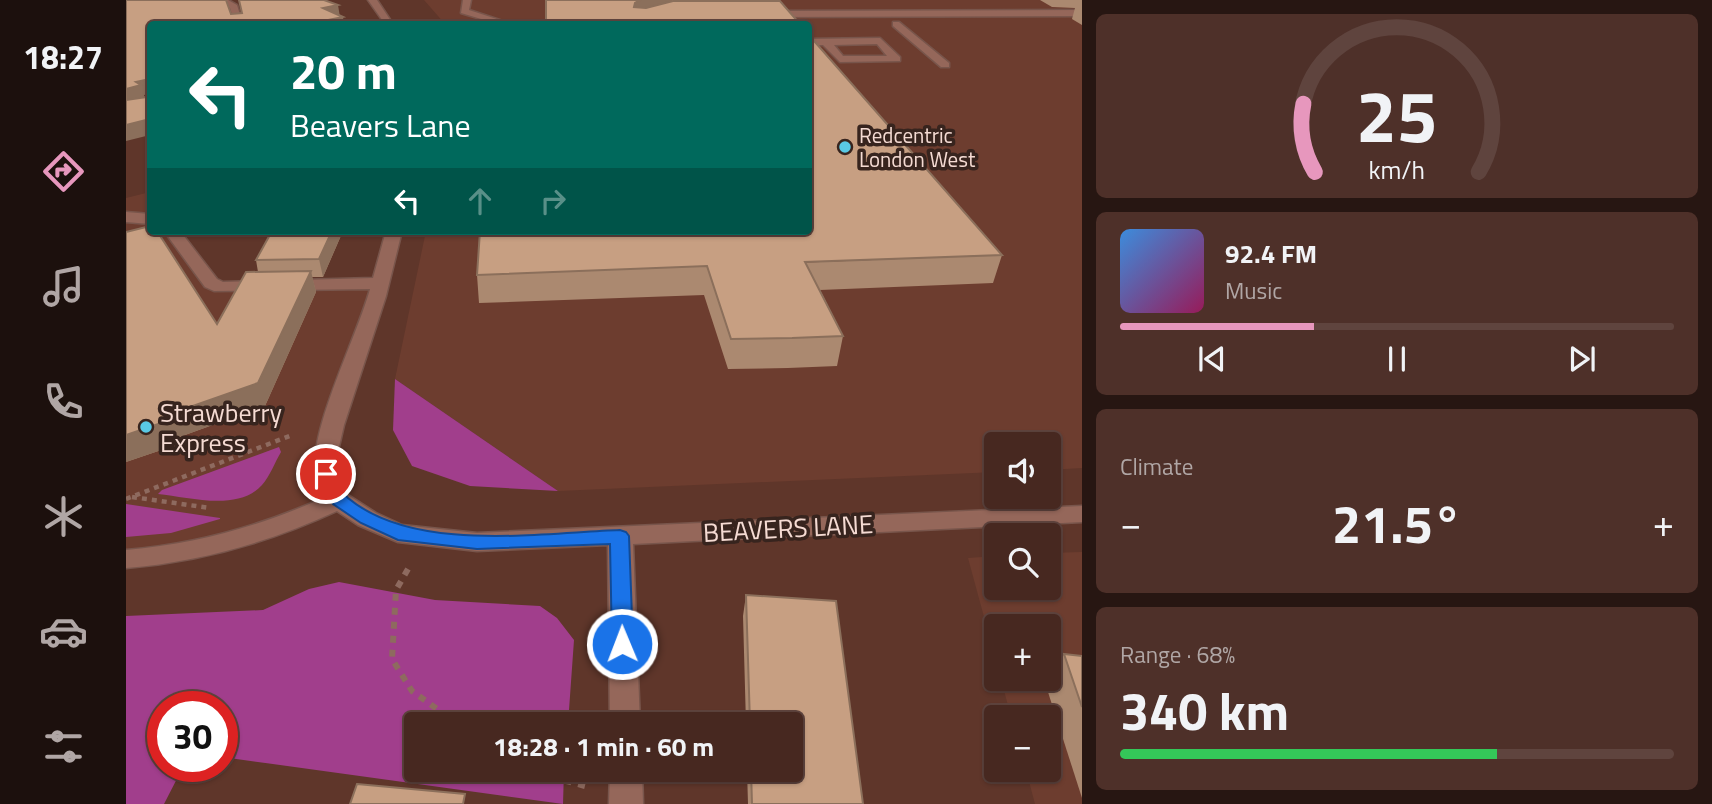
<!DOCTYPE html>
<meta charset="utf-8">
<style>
:root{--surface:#472820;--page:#4e3029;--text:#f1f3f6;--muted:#b0a6a5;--line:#5f443e;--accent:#e797bd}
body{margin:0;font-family:"Titillium Web",sans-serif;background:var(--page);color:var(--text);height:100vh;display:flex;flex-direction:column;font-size:26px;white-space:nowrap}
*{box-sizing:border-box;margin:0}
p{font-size:23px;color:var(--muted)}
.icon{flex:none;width:38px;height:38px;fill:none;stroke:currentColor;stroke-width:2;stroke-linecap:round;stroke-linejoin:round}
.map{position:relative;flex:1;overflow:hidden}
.side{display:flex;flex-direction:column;gap:14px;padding:14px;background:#271612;width:630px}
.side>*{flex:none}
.hud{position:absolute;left:21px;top:21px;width:665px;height:214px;border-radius:7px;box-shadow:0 2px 5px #0004,0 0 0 2px var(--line);background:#00695c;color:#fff;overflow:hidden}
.tools{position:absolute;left:858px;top:432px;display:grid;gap:14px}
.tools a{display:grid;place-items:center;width:77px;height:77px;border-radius:7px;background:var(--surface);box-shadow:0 2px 5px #0004,0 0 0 2px var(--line);font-size:35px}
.speed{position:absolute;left:21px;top:691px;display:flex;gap:14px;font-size:35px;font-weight:700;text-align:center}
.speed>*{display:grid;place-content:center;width:91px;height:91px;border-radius:50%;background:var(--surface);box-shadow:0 2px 5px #0004,0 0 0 2px var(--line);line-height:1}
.speed .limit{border:10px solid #d22;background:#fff;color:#111}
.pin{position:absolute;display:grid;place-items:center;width:60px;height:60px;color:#fff;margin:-30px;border:4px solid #fff;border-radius:50%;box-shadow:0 2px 7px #0007}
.me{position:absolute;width:77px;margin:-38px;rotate:359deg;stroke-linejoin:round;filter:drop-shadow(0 0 5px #0008)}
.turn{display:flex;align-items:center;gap:24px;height:147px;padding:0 28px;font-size:32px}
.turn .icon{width:91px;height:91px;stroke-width:2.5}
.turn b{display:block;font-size:49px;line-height:60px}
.lanes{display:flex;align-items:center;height:66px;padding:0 28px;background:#0003;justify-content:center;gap:35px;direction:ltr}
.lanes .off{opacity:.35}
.big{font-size:52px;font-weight:700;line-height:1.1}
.side .card{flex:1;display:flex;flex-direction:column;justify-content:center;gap:10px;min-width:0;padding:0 24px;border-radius:10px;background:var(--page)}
.side .dial{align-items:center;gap:0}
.dial svg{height:182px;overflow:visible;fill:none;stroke:var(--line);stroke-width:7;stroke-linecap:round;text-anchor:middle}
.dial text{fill:var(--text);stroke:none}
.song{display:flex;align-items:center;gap:21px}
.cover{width:84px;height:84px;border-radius:10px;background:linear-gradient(135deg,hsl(210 70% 55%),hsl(330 70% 35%))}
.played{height:7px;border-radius:4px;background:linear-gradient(90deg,var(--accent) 35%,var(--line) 35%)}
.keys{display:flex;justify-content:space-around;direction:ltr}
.heat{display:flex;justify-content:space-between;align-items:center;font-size:38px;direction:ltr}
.charge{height:10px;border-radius:5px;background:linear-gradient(90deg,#34c759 68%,var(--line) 0)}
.trip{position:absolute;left:278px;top:712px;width:399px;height:70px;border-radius:7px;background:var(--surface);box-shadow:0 2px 5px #0004,0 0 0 2px var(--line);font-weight:700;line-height:70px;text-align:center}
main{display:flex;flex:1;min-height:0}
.tab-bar{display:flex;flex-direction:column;width:126px;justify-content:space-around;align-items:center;background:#1c100d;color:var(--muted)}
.tab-bar .icon{width:49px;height:49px}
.tab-bar .current{color:var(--accent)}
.tab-bar b{font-size:32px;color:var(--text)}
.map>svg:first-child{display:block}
</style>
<main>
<nav class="tab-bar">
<b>18:27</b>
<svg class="icon current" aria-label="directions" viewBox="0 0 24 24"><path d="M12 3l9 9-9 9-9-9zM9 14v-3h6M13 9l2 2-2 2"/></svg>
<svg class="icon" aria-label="music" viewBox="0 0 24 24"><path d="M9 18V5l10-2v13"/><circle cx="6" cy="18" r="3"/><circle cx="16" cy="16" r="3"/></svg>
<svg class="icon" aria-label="phone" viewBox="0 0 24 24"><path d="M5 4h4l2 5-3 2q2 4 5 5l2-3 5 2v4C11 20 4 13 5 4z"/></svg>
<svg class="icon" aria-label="climate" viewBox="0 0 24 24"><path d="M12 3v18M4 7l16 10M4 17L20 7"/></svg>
<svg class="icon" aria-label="car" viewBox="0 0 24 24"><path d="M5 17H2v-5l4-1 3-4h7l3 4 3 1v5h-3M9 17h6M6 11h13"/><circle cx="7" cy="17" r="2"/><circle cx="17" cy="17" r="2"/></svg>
<svg class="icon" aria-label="filters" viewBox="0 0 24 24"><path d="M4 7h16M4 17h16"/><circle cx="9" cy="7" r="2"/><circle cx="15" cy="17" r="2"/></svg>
</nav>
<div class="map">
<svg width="956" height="804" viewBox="0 0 956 804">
<rect width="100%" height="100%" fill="#5f362a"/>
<!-- built -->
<g fill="#6d3d2f">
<polygon points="298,0 956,0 956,468 922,470 922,444 870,444 870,472 432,491 269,379 300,231 682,231 682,24 319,24"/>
<polygon points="24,192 24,231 46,231 85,283 255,283 209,418 213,500 171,521 0,559 0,198"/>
<polygon points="956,552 956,804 909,804 900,770 922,770 922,718 885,717 875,679 922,679 922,626 870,626 870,661 842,558 870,556 870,588 922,588 922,553"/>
</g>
<!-- green -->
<g fill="#a13e8c">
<polygon points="269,379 432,491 344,486 286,466 267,430"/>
<path d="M153 447 155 452C149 462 144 476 136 485 112 512 63 497 32 494L36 490Z"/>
<polygon points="0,504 94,518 94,519 45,533 0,537"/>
<polygon points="213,582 309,600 414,606 431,618 448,640 442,724 290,724 290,770 438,770 437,804 96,757 96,707 37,707 37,766 57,767 38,804 0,804 0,616 137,610 183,589"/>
</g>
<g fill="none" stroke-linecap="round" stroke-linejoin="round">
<defs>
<g id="minor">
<polygon points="92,0 102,0 111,5 117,24 109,24 104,8"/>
<polygon points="242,0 251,0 267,24 259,24"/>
<polygon points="337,0 345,0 343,10 386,24 372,24 335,13"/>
<polygon points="956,10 956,16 636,17 631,14 636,11"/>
<polygon points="767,22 773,22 823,63 823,67 815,67 767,26"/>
<path d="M754 38 774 57V61L714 62 697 45H682V39ZM751 44 761 56H717L708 45Z"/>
<polygon points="0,212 24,214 24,224 0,222"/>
<path d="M38 231H54L91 279 97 282 247 278 260 231H276L260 296 218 425 212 451V474L222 495 250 513 276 525 351 533 956 506V522L507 544 514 724H484L482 545 351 551 272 542 232 525 211 511C144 542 74 562 0 568V550C71 544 135 526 199 497 196 489 189 480 189 472 185 425 231 337 244 289L88 291 79 287Z"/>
<polygon points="484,770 516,770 517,804 483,804"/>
</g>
</defs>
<!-- minor casing -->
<use href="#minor" stroke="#78554b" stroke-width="3"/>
<!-- path-far1 -->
<g stroke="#8e6a5f" stroke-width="4.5" stroke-dasharray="5 5" stroke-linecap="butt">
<polyline points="6,497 84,508"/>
<polyline points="0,499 166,435"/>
</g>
<!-- path -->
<g stroke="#8e6a5f" stroke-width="6" stroke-dasharray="7 7" stroke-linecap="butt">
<polyline points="282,569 270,590 266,659 286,691 332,724"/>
<polyline points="398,770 459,786"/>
</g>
<!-- minor -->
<use href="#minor" fill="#95675a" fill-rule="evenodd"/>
</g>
<!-- wall -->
<g fill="#ab8970">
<polygon points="420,0 643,0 643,1 674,24"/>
<polygon points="914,0 956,0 956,25 946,19 949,8 926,7"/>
<polygon points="217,231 197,277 186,277 190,292 139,406 48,439 50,445 0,462 91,324 132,272 130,260"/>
<polygon points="876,255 867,283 694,290 717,336 711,366 662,368 602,369 578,295 353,303 351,275"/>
<polygon points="620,595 737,804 622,804 621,770 665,770 665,724 620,724 617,616"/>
<polygon points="938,654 956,656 956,798 921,689"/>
</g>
<!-- shaded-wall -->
<g fill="#8b6f5b">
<polygon points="514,0 546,0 546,8 508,22 509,3"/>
<polygon points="212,5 214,17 217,17 218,24 203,24 197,8"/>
<polygon points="24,79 24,94 18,95 19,99 0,104 0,89 10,82"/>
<polygon points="24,119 24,135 0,141 0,125"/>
<polygon points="206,231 217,231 197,277 193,259"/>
<polygon points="185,271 190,292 139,406 48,439 50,445 0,462 0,435 38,416"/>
</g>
<!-- building -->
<g fill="#c79f82" stroke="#8b6f5b" stroke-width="2">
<polygon points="0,0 100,0 105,14 116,13 113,0 198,0 212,5 197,8 217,17 202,20 213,24 24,24 24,79 10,82 15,85 0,89"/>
<polygon points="420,0 514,0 509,3 508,7 520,8 547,1 654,1 674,24 420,24"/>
<polygon points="682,34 876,255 679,262 717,336 666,338 605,339 581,266 351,275 354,231 682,231"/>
<polygon points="22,91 24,93 24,119 0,125 0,100 20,97"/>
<polygon points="24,226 24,231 31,231 91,324 120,272 185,271 132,383 38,416 41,421 0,435 0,232"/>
<polygon points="146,231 206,231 193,259 130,260"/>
<polygon points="620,595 710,601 737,804 626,804 625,770 665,770 665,724 624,724"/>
<polygon points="938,654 956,656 956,707"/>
<polygon points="231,784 339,794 337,804 224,804"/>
</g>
<!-- route -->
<path fill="#1a73e8" stroke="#114b97" stroke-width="2" d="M200 468 206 470C212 478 215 491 222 498 288 553 413 533 494 530L500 532 503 536 507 644 504 650 496 652 489 650 486 644 484 544 351 549 272 540 235 523 207 504 191 474Z"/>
<!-- markers -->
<g fill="#59c8e4" stroke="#37241e" stroke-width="2.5">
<circle cx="719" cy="147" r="7"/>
<circle cx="20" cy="427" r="7"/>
</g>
<g text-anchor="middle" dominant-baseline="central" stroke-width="7" stroke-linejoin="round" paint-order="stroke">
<!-- far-poi labels -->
<g font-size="21" fill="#f5dbd3" stroke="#37241e" text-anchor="start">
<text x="733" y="135">Redcentric<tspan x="733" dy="24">London West</tspan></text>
</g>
<!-- poi labels -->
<g font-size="26" fill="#f5dbd3" stroke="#37241e" text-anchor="start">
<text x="34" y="412">Strawberry<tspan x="34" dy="30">Express</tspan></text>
</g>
<!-- street labels -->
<g font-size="26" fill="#f5dbd3" stroke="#37241e">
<text transform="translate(662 528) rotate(-3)">BEAVERS LANE</text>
</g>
</g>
</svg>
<div class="tools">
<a><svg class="icon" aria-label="sound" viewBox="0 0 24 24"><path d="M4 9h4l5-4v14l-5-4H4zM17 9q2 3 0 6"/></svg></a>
<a><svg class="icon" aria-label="search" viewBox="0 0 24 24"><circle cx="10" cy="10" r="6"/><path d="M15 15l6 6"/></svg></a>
<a>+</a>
<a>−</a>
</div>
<div class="speed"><div class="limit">30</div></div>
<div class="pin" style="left:200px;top:474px;background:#d93025"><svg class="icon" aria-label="arrive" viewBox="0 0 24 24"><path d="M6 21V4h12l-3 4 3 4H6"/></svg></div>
<svg class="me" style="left:496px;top:644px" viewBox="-20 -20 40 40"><circle r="17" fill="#1a73e8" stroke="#fff" stroke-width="3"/><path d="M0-11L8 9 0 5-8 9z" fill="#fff"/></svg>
<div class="trip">18:28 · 1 min · 60 m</div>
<div class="hud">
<div class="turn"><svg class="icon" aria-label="left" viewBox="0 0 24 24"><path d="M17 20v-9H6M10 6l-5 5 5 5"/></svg><div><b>20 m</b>Beavers Lane</div></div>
<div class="lanes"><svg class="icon" aria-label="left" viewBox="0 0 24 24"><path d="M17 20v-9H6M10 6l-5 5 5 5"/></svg><svg class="icon off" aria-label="ahead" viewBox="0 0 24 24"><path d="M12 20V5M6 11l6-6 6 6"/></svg><svg class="icon off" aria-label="right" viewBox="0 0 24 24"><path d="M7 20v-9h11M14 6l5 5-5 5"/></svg></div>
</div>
</div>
<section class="side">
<div class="card dial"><svg viewBox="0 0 100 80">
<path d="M14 69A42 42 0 1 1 86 69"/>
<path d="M14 69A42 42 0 0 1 9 39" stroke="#e797bd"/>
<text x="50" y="56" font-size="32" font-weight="700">25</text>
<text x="50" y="72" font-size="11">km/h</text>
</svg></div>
<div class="card">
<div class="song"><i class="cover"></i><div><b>92.4 FM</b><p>Music</p></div></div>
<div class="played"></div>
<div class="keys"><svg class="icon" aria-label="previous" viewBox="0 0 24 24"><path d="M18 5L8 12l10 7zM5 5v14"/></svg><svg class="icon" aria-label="pause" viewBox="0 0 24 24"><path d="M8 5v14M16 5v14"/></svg><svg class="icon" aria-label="next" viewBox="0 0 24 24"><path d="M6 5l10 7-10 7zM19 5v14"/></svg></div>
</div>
<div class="card"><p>Climate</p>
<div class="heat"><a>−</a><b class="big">21.5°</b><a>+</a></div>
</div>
<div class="card"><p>Range · 68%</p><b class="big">340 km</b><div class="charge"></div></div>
</section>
</main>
